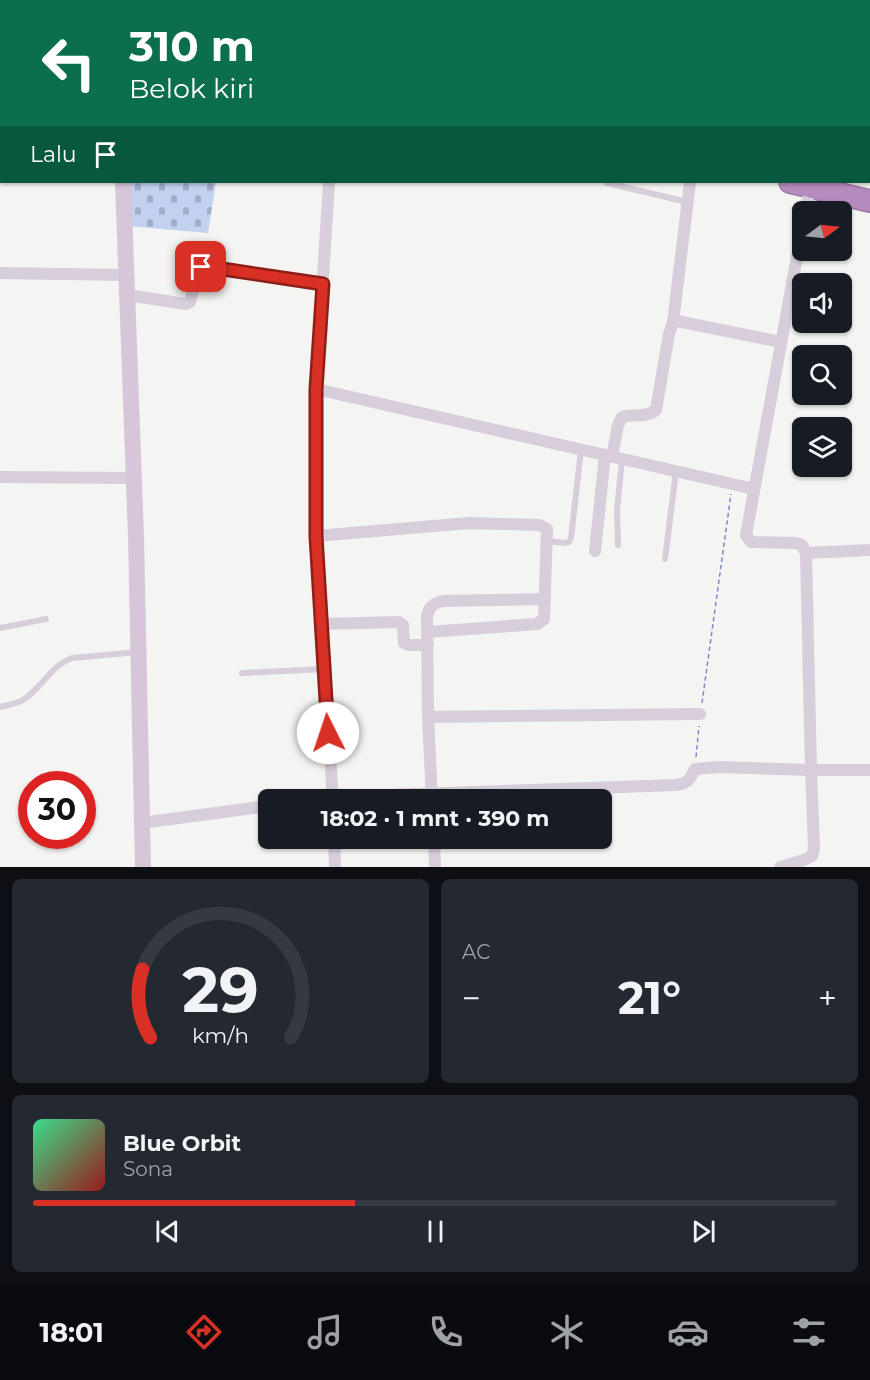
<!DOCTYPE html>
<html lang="id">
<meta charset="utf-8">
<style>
:root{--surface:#171b24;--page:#242831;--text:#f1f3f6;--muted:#9ea1a6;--line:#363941;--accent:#d93025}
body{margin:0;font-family:Montserrat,sans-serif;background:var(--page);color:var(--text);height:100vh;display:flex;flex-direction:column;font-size:22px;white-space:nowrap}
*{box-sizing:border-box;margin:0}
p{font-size:20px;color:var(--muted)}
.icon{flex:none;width:33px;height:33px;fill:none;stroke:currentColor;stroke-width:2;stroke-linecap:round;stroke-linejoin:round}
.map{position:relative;height:867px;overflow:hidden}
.sheet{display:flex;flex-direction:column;gap:12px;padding:12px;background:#0d0f14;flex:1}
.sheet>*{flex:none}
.hud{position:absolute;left:0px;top:0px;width:870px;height:183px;box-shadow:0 2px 4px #0004;background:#0b6e4f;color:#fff;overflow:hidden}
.needle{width:39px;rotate:75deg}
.tools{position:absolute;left:792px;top:201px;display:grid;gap:12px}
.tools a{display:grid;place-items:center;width:60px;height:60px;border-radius:9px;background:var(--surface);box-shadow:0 2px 4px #0004;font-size:30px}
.speed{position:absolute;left:18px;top:771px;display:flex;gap:12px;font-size:30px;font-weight:700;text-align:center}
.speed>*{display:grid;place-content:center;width:78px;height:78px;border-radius:50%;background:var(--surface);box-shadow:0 2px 4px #0004;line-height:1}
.speed .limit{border:9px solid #d22;background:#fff;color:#111}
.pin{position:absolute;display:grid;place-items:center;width:51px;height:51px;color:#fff;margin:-26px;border-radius:12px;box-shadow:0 3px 9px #0006}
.me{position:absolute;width:66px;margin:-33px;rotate:356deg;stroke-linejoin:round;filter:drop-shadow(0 0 4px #0008)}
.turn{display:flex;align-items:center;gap:21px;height:126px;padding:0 30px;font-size:27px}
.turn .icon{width:78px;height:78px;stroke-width:2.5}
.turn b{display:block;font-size:42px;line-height:51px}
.then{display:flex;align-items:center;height:57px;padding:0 30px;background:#0003;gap:12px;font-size:22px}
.big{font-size:45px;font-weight:700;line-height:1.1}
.sheet .tile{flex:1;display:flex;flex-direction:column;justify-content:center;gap:9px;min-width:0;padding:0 21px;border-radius:9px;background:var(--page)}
.sheet .dial{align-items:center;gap:0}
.dial svg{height:156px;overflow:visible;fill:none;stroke:var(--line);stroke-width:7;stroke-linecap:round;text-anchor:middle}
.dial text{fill:var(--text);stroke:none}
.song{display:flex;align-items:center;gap:18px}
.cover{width:72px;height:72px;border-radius:9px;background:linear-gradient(135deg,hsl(150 70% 55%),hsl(0 70% 35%))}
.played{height:6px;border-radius:3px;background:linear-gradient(90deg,var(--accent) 40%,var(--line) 40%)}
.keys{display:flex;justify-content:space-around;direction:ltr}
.heat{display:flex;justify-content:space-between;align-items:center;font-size:33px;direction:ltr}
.sheet .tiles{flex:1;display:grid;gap:12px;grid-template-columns:1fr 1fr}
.tile:last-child{grid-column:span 2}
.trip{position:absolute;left:258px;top:789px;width:354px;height:60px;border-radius:9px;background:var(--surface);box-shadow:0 2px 4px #0004;font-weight:700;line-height:60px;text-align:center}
.menu{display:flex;height:96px;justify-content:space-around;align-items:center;background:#090b0e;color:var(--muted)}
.menu .icon{width:42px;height:42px}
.menu .selected{color:var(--accent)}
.menu b{font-size:27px;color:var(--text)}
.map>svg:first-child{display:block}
</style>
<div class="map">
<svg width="870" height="867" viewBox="0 0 870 867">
<defs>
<pattern id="cemetery-stones" width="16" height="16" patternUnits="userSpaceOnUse" patternTransform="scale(1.5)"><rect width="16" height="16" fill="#c3d1f0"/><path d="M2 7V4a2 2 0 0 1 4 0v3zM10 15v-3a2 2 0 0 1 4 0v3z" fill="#a1acc6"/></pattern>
</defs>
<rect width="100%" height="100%" fill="#f4f4f2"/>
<!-- cemetery -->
<polygon fill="url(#cemetery-stones)" points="126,182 216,182 208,233 127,226"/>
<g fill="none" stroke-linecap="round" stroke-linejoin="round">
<defs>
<g id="highway">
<polyline points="0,27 2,27"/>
<polyline points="790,182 870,201"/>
</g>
</defs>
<!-- highway casing -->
<use href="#highway" stroke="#a277ab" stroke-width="24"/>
<!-- path -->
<g stroke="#7b8ace" stroke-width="1.5" stroke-dasharray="4.5 3" stroke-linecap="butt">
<polyline points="702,703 731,494"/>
<polyline points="696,757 699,726"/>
</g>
<!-- lane -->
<g stroke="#d8cddb" stroke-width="6">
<polyline points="666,2 667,0"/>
<polyline points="868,17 870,17"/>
<polyline points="607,183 687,202"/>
<polyline points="547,541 566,543 569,542 571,538 581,450"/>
<polyline points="618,545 617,511 622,459"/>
<polyline points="665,559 676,471"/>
<polyline points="0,628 46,619"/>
<polyline points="242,673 324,669"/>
<path d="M0 707C7 705 16 704 23 700 42 688 50 666 72 658L138 652"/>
</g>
<!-- street -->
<g stroke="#d8cddb" stroke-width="12">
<polyline points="24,0 24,2"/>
<polyline points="448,0 448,2"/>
<polyline points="681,0 690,2"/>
<polyline points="812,0 812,2"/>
<polyline points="266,2 266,0"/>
<polyline points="382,2 382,0"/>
<polyline points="498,2 498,0"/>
<polyline points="578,2 578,0"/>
<polyline points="868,70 870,70"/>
<polyline points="329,182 316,389 316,536 333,800"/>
<polyline points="806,212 810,186"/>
<polyline points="0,273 127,275"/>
<polyline points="127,295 186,304 190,302 198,271 201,267 323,284"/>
<polyline points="673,322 690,182"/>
<polyline points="316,389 754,489"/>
<path d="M612 457 618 425 622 417C633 414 647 418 656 410L669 334 673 322 677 321 781 342"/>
<polyline points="0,477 134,478"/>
<polyline points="316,536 469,523 539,525 547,529 544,619 537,624 428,632"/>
<polyline points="595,551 605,455"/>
<polyline points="806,553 870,550"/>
<polyline points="321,624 399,622 403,625 404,643 409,645 428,645"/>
<polyline points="428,717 700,714"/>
<path d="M313 800 333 797 676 785C688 784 690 779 695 769L719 767 811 770H870"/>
<path d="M432 800 428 717 427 616C429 606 434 603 443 601L545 599"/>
<polyline points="141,823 268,806"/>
<polyline points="334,838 335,867"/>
<polyline points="434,838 435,867"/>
<polyline points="780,867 804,860 812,856 814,848 811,770 806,553 802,545 796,543 751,542 746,535 802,229"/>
</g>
<!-- secondary -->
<polyline stroke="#d7c6da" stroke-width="16" points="123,182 136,537 143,867"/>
<!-- highway -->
<use href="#highway" stroke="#b68cbf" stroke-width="21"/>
</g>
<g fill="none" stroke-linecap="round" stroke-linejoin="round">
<defs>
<polyline id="route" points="201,267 209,267 323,284 316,389 316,536 328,733"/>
</defs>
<!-- route casing -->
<use href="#route" stroke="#8d1f18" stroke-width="15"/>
<!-- route -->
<use href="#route" stroke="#d93025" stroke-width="10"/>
</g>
</svg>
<div class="tools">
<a><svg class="needle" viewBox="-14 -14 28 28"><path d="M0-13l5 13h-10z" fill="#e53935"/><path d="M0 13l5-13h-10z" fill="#9ea1a6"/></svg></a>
<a><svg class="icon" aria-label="sound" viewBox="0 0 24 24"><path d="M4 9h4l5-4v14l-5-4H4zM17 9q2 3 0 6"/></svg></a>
<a><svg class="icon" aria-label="search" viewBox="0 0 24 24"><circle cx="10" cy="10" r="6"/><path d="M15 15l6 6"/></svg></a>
<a><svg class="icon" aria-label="layers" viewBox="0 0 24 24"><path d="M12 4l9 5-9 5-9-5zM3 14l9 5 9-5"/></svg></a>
</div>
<div class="speed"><div class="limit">30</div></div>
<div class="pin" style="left:201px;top:267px;background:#d93025"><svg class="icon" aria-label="arrive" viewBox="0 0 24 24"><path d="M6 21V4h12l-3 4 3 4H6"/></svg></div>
<svg class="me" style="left:328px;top:733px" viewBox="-20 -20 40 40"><circle r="19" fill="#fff"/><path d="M0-13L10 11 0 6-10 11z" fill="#d93025"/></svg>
<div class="trip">18:02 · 1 mnt · 390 m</div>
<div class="hud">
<div class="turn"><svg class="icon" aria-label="left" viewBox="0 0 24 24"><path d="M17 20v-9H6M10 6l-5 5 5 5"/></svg><div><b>310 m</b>Belok kiri</div></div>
<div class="then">Lalu<svg class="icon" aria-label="arrive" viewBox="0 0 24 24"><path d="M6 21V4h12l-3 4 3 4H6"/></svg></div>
</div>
</div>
<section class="sheet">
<div class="tiles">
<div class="tile dial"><svg viewBox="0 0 100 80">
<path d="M14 69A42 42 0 1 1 86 69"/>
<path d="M14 69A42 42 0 0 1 10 34" stroke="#d93025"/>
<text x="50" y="56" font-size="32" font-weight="700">29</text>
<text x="50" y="72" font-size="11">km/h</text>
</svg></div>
<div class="tile"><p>AC</p>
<div class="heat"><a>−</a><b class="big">21°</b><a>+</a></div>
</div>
<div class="tile">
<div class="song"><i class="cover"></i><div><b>Blue Orbit</b><p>Sona</p></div></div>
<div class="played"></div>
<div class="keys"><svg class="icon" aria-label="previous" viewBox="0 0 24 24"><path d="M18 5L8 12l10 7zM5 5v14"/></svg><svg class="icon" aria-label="pause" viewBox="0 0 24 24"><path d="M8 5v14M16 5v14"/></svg><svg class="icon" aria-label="next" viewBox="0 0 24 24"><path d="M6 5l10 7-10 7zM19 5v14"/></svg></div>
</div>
</div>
</section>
<nav class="menu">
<b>18:01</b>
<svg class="icon selected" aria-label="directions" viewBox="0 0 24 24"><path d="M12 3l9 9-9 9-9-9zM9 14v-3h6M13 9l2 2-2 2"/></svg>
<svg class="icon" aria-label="music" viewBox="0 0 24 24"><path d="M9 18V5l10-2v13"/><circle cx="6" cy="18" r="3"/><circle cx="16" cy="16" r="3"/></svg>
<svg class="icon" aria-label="phone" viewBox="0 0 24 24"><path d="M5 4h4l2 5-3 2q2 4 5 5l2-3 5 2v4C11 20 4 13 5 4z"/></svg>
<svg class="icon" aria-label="climate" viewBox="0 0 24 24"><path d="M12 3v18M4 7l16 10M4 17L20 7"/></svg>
<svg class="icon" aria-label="car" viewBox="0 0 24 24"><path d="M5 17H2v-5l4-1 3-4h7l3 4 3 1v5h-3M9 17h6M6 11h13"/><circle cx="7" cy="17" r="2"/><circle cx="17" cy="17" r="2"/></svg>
<svg class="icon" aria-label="filters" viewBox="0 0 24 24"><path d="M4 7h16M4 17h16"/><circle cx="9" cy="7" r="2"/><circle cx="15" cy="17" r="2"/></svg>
</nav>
